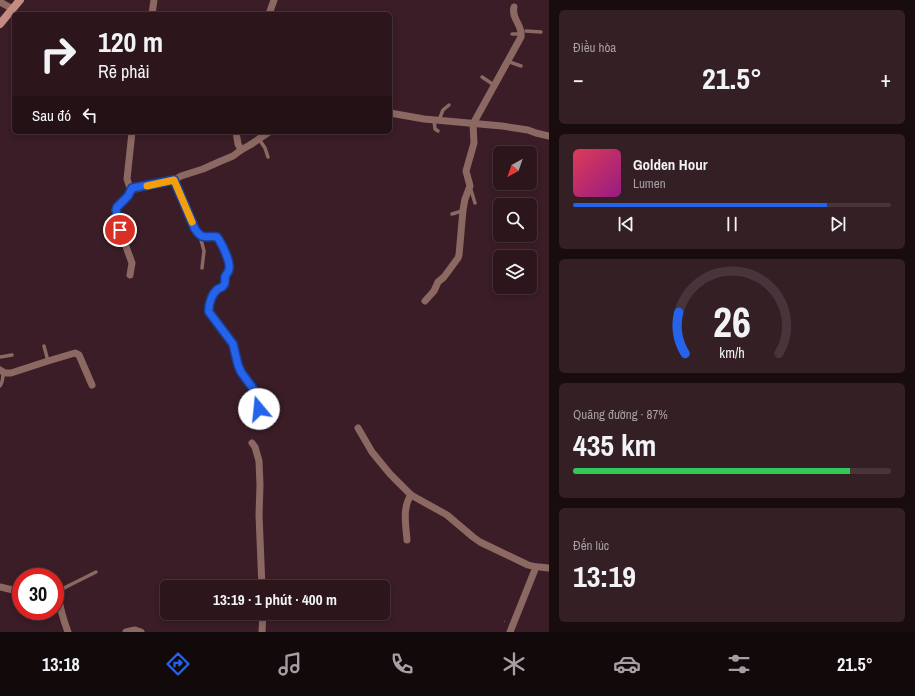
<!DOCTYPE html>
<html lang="vi">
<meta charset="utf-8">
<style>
:root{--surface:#2c161c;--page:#341f25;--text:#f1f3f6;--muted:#a69fa3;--line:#48353b;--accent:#2563eb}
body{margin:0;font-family:"Archivo Narrow",sans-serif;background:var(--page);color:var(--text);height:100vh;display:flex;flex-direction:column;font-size:15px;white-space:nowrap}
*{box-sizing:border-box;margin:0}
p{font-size:13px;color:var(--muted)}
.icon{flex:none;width:22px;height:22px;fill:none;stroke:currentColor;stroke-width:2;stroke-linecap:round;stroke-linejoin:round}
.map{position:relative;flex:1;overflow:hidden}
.drawer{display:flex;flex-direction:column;gap:10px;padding:10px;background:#180c0f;width:366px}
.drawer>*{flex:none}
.top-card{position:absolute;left:12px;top:12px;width:380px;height:122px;border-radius:6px;box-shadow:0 2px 6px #0003,0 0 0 1px var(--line);background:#2c161c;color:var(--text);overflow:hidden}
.needle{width:26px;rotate:220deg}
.tools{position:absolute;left:493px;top:146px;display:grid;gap:8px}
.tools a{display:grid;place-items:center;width:44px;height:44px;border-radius:6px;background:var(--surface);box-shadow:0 2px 6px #0003,0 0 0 1px var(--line);font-size:20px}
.speed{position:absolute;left:12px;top:568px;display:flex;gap:8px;font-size:20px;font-weight:700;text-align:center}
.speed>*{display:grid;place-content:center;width:52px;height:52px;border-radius:50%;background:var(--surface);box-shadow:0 2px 6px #0003,0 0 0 1px var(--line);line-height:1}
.speed .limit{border:6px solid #d22;background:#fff;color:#111}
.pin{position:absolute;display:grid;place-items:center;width:34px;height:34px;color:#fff;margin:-17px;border:2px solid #fff;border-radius:50%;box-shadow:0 1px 4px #0007}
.me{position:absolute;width:44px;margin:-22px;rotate:343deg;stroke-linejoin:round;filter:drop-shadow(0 0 3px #0008)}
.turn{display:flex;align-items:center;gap:14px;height:84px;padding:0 20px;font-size:18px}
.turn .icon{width:52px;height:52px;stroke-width:2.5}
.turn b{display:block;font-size:28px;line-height:34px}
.then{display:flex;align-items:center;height:38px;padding:0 20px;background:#0003;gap:8px;font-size:15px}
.big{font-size:30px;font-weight:800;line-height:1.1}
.drawer .tile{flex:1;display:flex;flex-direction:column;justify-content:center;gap:6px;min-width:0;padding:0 14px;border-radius:6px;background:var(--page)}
.drawer .dial{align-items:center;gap:0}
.dial svg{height:104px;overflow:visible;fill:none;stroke:var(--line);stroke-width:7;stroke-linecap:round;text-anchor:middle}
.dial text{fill:var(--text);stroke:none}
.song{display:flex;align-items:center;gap:12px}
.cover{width:48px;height:48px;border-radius:6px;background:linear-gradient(135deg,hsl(350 70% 55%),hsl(310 70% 35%))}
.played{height:4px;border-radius:2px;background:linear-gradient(90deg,var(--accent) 80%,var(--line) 80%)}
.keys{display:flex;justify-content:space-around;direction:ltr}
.heat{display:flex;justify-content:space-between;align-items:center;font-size:22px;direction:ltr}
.charge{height:6px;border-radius:3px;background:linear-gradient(90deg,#34c759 87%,var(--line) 0)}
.trip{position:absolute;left:160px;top:580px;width:230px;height:40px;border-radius:6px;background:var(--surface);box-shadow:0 2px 6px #0003,0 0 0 1px var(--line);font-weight:800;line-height:40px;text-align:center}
.menu{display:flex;height:64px;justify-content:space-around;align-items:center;background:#12090b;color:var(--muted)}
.menu .icon{width:28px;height:28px}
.menu .selected{color:var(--accent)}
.menu b{font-size:18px;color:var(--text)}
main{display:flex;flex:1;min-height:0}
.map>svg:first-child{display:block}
</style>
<main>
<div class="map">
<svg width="549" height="632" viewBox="0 0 549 632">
<rect width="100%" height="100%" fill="#3a1d26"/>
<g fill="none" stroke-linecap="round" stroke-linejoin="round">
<!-- path -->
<g stroke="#897077" stroke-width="1" stroke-dasharray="1 3" stroke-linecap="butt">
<polyline points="159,13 162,14"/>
<polyline points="504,621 507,623"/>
</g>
<!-- lane -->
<g stroke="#8b6861" stroke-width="3.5">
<polyline points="526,31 541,32"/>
<polyline points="512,34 521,34"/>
<polyline points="507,61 521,66"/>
<polyline points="482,77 494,85"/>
<polyline points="434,120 435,129 438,131"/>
<polyline points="439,120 443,110 449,105"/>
<polyline points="259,139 265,148 268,157"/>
<polyline points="470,187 475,203"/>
<polyline points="452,214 462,211"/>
<polyline points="200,236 204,251 202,268"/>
<polyline points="44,346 48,361"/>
<polyline points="0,357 12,355"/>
<path d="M0 386C3 382 3 378 3 373"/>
<polyline points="57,593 66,587 96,572"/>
</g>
<!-- street -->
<g stroke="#8b6861" stroke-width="7">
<polyline points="0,2 13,9"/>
<polyline points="152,14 154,0"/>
<polyline points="269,14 274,0"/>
<polyline points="390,113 424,119 502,126 528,130 536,133 549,136"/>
<polyline points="132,132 127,179 130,188 135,189 174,180 181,176 203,169 221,161 233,156 241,150 250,145 269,132"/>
<polyline points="236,132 238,144 241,150"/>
<path d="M174 180 195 229C203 241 205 236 217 237 221 242 231 262 230 269 229 272 226 274 225 277 225 280 226 284 223 286 222 288 219 288 218 289 212 293 208 305 209 312L233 344 238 365 241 372 252 387 258 402 259 409"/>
<polyline points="130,275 132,263 120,230 116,210 117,207 128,196 132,189"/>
<path d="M425 301 434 291 438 282 444 277 458 258 459 255 463 210 465 199 470 186 466 171 474 143 473 124 521 37C523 25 511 19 514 7"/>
<polyline points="0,370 5,373 11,373 48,361 75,353 79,355 92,385"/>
<path d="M358 428 372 452 390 474 411 495 447 515 473 537 480 542 528 565C535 567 542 567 549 568"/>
<polyline points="252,443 255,447 259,461 260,485 259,515 262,587"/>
<path d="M407 540C406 526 402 508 411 495"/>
<polyline points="0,587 21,592"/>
<path d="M55 593 58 594C60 608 63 619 68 632"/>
<polyline points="126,632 135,630 141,632"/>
<polyline points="262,632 263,613"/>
<polyline points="510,632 536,567"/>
</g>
<!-- secondary -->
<polyline stroke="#c38b81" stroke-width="8" points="0,24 20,0"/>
</g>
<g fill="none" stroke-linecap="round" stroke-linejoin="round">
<defs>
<path id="route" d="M120 230 116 210 117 207 128 196 132 188 174 180 195 229C203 241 205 235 217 237 221 242 231 262 229 269 229 272 226 274 225 277 225 280 226 284 223 286 222 288 219 288 218 289 212 293 208 305 209 312L233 344 238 365 241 372 252 387 258 402 259 409"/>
</defs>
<!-- route casing -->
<use href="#route" stroke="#184099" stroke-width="10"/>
<!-- route -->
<use href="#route" stroke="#2563eb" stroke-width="7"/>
<!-- slow -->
<polyline stroke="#f59e0b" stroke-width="7" points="147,186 174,180 192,222"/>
</g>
</svg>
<div class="tools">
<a><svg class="needle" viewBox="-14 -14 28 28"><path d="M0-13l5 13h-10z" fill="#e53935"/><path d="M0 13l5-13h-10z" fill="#a69fa3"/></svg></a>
<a><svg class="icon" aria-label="search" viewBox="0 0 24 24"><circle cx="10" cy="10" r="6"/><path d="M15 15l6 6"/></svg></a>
<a><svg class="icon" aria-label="layers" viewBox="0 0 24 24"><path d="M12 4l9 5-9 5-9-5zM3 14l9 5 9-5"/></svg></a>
</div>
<div class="speed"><div class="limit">30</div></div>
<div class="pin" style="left:120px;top:230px;background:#d93025"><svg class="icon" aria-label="arrive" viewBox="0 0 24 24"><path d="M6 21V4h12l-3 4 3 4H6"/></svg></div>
<svg class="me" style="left:259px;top:409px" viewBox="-20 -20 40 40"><circle r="19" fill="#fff"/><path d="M0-13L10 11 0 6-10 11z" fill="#2563eb"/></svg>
<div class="trip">13:19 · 1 phút · 400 m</div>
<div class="top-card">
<div class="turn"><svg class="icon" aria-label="right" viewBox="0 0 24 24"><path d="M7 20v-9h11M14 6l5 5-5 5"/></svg><div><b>120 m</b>Rẽ phải</div></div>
<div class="then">Sau đó<svg class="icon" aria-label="left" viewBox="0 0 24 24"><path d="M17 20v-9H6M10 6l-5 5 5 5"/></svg></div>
</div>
</div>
<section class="drawer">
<div class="tile"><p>Điều hòa</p>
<div class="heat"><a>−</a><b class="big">21.5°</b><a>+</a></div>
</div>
<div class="tile">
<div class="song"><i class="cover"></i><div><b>Golden Hour</b><p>Lumen</p></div></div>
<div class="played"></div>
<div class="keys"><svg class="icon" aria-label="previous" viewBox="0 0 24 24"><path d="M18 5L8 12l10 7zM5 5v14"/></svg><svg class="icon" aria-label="pause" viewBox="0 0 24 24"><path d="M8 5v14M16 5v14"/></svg><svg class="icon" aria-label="next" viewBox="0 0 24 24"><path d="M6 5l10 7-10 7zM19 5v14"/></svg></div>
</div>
<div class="tile dial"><svg viewBox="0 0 100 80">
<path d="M14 69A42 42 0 1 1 86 69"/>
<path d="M14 69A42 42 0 0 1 9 37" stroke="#2563eb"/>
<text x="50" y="56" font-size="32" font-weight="700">26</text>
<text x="50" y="72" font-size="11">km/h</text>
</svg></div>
<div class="tile"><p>Quãng đường · 87%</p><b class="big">435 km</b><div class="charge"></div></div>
<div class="tile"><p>Đến lúc</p><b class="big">13:19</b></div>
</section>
</main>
<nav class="menu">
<b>13:18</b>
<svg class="icon selected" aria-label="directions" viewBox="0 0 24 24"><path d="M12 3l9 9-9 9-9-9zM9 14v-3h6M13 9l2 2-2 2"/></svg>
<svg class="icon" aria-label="music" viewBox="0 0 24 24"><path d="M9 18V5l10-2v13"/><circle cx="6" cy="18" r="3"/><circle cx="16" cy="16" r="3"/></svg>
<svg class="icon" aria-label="phone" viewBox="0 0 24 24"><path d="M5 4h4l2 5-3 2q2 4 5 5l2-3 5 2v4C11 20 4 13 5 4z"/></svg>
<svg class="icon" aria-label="climate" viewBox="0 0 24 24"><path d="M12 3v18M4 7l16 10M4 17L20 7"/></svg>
<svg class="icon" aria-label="car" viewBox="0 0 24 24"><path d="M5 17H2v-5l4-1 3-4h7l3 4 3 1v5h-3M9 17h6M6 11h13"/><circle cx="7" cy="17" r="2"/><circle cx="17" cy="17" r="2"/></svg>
<svg class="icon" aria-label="filters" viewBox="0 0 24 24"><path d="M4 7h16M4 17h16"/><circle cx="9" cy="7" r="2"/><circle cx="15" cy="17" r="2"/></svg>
<b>21.5°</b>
</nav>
